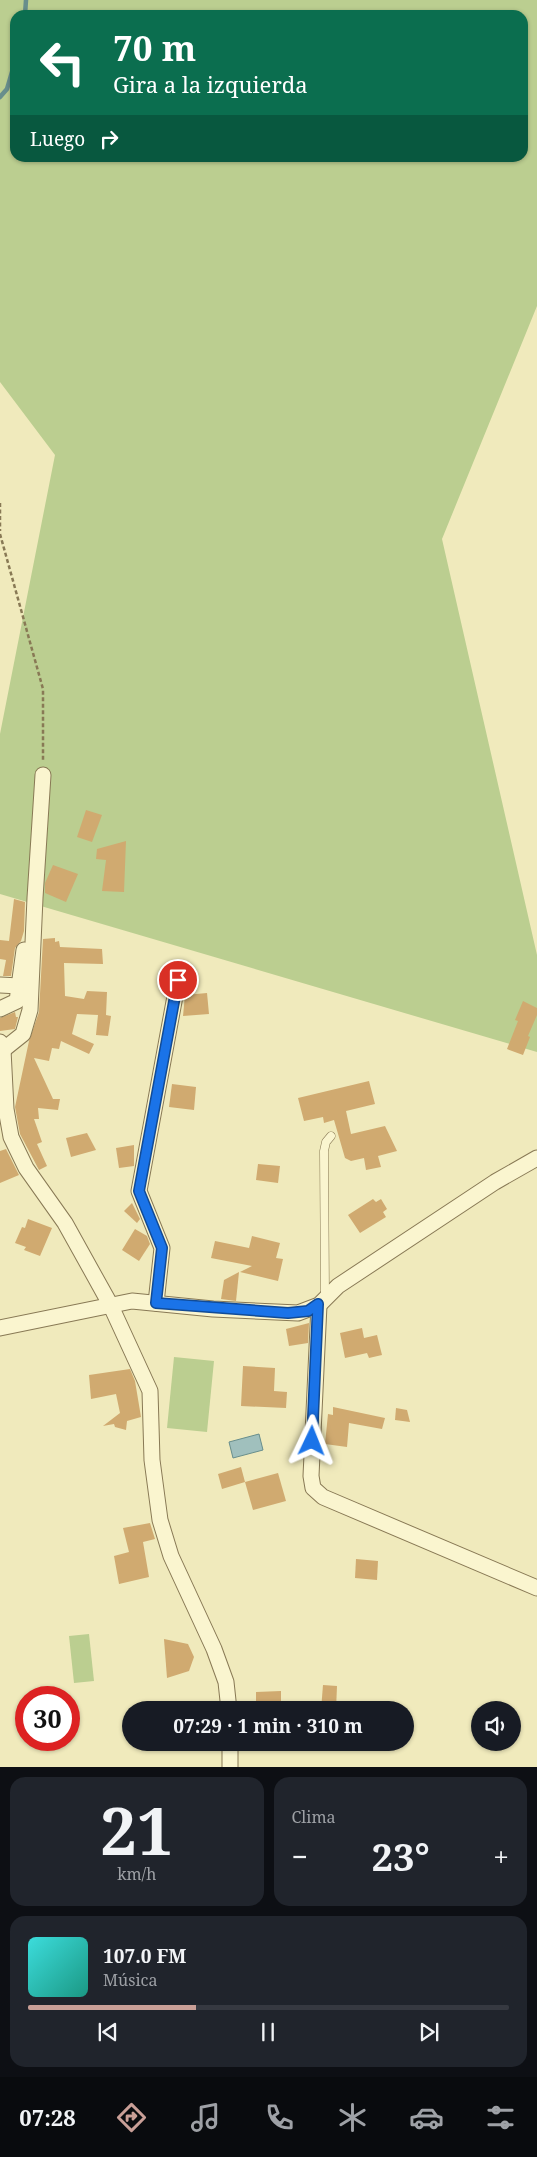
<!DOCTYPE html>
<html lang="es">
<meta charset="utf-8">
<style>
:root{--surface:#171b24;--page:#20242c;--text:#f1f3f6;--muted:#9ea1a6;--line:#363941;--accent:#c99f97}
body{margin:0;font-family:"Noto Serif",serif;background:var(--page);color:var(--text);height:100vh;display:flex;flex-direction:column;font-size:19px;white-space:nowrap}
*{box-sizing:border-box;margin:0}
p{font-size:16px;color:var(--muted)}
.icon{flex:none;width:28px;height:28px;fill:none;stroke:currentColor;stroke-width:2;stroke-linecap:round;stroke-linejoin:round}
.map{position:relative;height:1767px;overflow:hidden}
.sheet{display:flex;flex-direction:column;gap:10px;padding:10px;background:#0d0f14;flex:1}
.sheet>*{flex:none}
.guide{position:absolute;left:10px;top:10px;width:518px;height:152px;border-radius:15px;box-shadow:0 1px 4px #0004;background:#0b6e4f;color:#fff;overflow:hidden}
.fabs{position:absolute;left:471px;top:1701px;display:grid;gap:10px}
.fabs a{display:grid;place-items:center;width:50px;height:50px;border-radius:50%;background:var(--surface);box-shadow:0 1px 4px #0004;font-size:25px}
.speed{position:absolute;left:15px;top:1686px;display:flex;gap:10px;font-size:25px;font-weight:700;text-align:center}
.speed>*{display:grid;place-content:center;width:65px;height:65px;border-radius:50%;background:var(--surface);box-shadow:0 1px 4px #0004;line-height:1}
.speed .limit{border:8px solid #d22;background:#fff;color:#111}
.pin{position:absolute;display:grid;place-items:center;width:42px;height:42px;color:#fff;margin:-21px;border:2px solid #fff;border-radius:50%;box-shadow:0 1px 5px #0007}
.me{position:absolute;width:55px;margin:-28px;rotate:2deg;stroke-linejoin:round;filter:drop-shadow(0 0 4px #0008)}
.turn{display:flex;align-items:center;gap:18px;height:105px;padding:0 20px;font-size:22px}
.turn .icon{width:65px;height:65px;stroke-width:2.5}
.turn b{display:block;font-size:35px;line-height:42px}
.then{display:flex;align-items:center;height:48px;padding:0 20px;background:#0003;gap:10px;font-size:19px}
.big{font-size:38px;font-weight:700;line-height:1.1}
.sheet .widget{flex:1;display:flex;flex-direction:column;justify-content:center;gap:8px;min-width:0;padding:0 18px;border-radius:15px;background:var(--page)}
.sheet .dial{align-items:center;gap:0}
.dial b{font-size:65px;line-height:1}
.song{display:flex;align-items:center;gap:15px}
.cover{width:60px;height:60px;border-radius:8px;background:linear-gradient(135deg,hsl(180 70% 55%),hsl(170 70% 35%))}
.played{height:5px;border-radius:2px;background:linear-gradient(90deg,var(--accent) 35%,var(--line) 35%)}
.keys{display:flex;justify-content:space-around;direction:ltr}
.heat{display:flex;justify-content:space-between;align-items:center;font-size:28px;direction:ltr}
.sheet .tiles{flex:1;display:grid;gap:10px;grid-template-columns:1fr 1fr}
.widget:last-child{grid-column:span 2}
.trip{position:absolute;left:122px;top:1701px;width:292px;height:50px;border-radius:25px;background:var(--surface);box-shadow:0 1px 4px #0004;font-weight:700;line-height:50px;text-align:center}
.dock{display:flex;height:80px;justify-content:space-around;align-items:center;background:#090b0e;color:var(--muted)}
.dock .icon{width:35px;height:35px}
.dock .active{color:var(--accent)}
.dock b{font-size:22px;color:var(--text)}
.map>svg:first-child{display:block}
</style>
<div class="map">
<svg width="537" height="1767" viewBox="0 0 537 1767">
<rect width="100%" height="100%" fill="#f0eabc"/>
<!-- green -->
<g fill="#bbce90" fill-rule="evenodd">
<path d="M0 0H537V306L442 539 537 955V1052L0 894V734L55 455 0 382ZM15 15H522V158H15Z"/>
<polygon points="174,1357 214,1361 207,1432 167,1428"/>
<polygon points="89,1634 94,1681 74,1683 69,1636"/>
</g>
<!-- water -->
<polygon fill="#a0c0bd" stroke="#688e8c" points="259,1434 263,1450 233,1458 229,1442"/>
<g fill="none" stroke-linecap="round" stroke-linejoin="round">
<!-- stream -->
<g stroke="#688e8c" stroke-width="4.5">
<polyline points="25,15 26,0"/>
<polyline points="0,97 7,89 15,62"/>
</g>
</g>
<!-- building -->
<g fill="#d0aa70">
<polygon points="86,810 102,815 92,842 77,837"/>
<polygon points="126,841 124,892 102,891 106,860 96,859 97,849"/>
<polygon points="53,865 78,874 66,902 45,893 45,883"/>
<polygon points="14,899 25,902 24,931 21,941 15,948 11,976 3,976 6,960 0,959 0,940 9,941"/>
<polygon points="55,938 55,942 59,941 60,947 102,949 103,964 64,963 65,996 84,999 87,991 107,992 106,1015 111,1016 108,1036 96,1035 98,1015 77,1014 72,1034 94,1044 89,1054 61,1041 59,1049 52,1048 49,1061 34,1058 53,1099 60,1099 58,1110 38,1108 39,1119 34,1119 42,1142 37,1144 47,1166 39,1170 20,1134 15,1107 29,1041 39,1012 43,939"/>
<polygon points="207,993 209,1014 183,1016 185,995"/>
<polygon points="523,1001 537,1008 537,1015 528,1036 530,1037 523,1055 507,1049 518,1021 515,1020"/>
<polygon points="15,1012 16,1017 18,1017 15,1029 0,1031 0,1018"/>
<polygon points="369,1081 375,1104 346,1111 351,1134 385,1126 397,1151 378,1156 381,1167 366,1170 364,1158 351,1161 345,1158 334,1120 324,1123 323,1117 304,1121 298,1098"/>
<polygon points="172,1084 196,1087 194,1110 169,1107"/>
<polygon points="87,1133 96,1150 71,1157 66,1138"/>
<polygon points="134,1145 134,1166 119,1168 116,1148"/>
<polygon points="6,1149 19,1175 0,1183 0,1151"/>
<polygon points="258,1164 280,1166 278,1183 256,1180"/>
<polygon points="373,1199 376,1202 381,1199 387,1209 383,1212 386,1217 360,1233 348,1215"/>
<polygon points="132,1203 140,1219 137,1223 124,1211"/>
<polygon points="28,1219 52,1228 40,1256 24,1250 26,1247 15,1243 22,1227 25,1228"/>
<polygon points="135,1229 147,1236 150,1244 139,1261 122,1250"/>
<polygon points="252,1236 280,1243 276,1258 283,1259 278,1281 240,1272 252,1266 211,1258 215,1241 249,1248"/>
<polygon points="239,1272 236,1301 221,1299 224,1280"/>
<polygon points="309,1323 308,1343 289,1346 286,1329"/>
<polygon points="362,1328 364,1338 377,1335 382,1355 369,1358 367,1353 345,1358 340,1333"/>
<polygon points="243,1366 275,1368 274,1391 287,1392 286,1408 241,1406"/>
<polygon points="130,1369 135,1381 141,1417 127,1421 126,1430 115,1427 114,1424 103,1426 120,1413 116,1394 91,1399 89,1375"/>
<polygon points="333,1407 385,1418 382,1429 349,1423 347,1447 325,1444 328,1414 333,1415"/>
<polygon points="396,1408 407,1410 410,1422 395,1420"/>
<polygon points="241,1467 245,1482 222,1489 218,1474"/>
<polygon points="278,1473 286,1501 253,1510 245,1482"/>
<polygon points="150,1523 155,1539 143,1542 149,1577 119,1584 114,1556 129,1552 123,1528"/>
<polygon points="356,1559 378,1561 377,1580 355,1578"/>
<polygon points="164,1639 188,1644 194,1657 189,1671 167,1678"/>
<polygon points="323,1685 337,1686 336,1710 321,1710"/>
<polygon points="281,1691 281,1710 256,1710 256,1692"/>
</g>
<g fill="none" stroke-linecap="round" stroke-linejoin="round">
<defs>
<polyline id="lane" points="325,1297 324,1151 326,1142 331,1136"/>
<g id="street">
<polyline points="0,985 19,986"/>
<polyline points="0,1009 17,1001 24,950"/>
<polyline points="0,1042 3,1050 6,1109 11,1137 26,1168 65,1223 110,1304 150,1391 152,1460 160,1520 171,1556 214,1649 226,1682 229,1710"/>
<polyline points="3,1050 23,1034 30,1010 35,898 43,775"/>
<polyline points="156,1303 162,1248 139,1191 178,980"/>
<polyline points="319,1305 311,1476 313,1488 323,1497 537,1588"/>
<polyline points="0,1328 132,1301 213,1309 298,1313 319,1305 338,1286 495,1182 537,1158"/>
<polyline points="230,1742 230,1767"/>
</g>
</defs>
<!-- lane casing -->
<use href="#lane" stroke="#887955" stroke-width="9"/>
<!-- street casing -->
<use href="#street" stroke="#887955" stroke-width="17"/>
<!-- path -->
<g stroke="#887955" stroke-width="2.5" stroke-dasharray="4 2.5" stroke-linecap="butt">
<polyline points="0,503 0,531"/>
<polyline points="0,534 43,689 43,761"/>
</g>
<!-- lane -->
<use href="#lane" stroke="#faf5cf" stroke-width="8"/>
<!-- street -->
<use href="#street" stroke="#faf5cf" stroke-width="15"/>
</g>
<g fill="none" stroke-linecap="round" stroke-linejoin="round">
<defs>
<polyline id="route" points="178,980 139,1191 162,1248 156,1303 288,1313 308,1311 318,1304 312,1441"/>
</defs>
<!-- route casing -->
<use href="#route" stroke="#114b97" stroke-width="12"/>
<!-- route -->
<use href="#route" stroke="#1a73e8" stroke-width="9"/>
</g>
</svg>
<div class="fabs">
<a><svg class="icon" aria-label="sound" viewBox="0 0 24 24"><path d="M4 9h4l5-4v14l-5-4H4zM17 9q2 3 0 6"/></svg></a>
</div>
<div class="speed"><div class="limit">30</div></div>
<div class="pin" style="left:178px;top:980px;background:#d93025"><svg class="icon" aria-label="arrive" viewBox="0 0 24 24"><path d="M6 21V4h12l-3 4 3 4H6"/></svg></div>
<svg class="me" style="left:312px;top:1441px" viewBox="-20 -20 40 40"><path d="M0-17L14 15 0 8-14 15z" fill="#1a73e8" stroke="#fff" stroke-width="4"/></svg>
<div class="trip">07:29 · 1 min · 310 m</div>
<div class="guide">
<div class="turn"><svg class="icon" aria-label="left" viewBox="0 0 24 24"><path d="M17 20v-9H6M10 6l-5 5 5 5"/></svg><div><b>70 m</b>Gira a la izquierda</div></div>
<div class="then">Luego<svg class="icon" aria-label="right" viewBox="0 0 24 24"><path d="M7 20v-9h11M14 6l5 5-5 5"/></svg></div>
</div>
</div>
<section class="sheet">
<div class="tiles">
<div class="widget dial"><b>21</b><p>km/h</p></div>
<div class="widget"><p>Clima</p>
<div class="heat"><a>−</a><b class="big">23°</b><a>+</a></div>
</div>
<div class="widget">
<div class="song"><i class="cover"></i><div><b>107.0 FM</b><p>Música</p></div></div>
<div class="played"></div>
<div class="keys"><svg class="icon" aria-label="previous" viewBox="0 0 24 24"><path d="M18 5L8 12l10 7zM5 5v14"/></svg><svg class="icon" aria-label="pause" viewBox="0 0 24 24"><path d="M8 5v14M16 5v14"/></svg><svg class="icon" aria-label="next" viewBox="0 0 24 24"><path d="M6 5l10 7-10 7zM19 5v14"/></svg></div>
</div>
</div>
</section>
<nav class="dock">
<b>07:28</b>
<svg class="icon active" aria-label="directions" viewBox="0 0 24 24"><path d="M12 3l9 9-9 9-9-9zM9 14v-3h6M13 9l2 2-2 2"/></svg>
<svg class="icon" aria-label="music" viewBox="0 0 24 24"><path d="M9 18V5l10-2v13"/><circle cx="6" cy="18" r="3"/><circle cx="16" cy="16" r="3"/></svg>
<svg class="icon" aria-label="phone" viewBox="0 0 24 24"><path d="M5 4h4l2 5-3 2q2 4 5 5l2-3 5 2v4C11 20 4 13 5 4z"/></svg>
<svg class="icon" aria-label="climate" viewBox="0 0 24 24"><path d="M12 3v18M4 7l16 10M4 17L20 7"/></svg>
<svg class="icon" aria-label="car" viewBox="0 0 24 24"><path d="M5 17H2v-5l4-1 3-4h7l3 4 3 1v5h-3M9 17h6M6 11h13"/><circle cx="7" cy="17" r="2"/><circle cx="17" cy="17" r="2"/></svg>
<svg class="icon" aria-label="filters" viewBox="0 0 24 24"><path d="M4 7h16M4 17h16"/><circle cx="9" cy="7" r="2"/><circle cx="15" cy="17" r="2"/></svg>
</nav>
